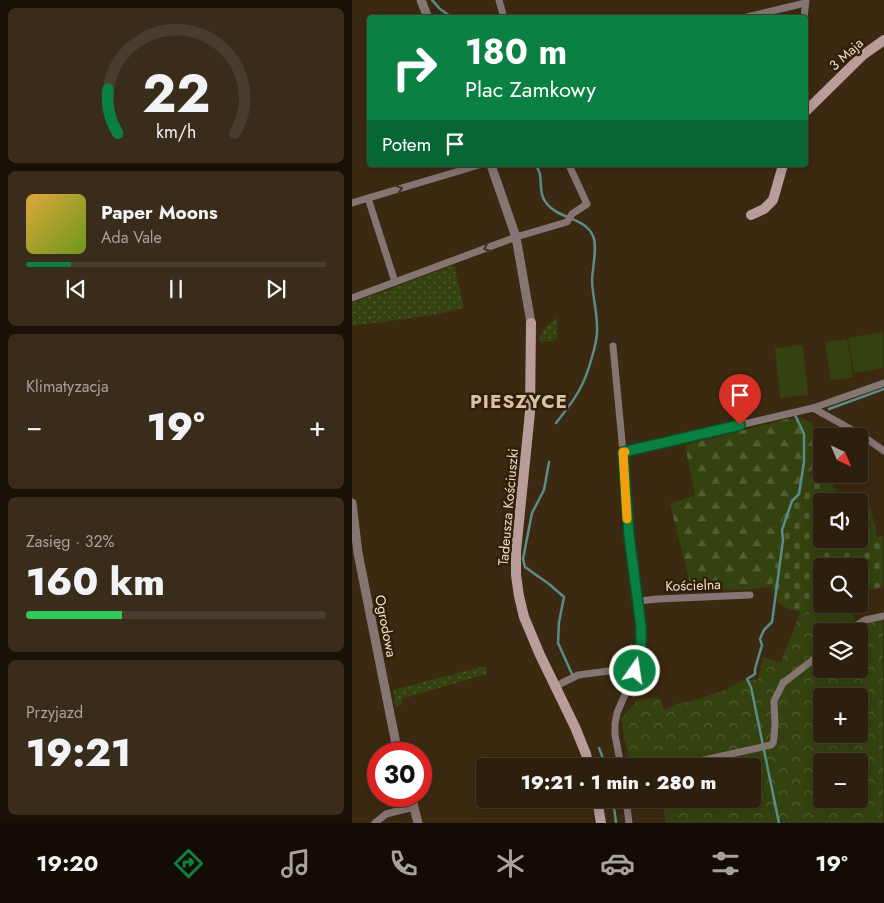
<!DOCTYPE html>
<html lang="pl">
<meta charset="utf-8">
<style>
:root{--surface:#2d1f0d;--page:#392c1b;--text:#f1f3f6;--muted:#a7a29d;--line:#483d2e;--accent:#0b8043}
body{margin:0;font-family:Jost,sans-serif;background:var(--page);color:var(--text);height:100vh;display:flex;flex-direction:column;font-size:19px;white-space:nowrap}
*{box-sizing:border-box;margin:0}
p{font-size:16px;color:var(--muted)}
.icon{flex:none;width:28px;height:28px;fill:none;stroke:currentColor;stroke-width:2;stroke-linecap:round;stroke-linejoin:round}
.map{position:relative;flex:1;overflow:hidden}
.panel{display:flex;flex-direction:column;gap:8px;padding:8px;background:#191107;width:352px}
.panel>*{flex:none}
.hud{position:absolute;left:15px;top:15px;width:441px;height:152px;border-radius:5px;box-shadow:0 2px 12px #0003,0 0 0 1px var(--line);background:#0b8043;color:#fff;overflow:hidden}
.needle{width:32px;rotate:136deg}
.controls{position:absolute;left:461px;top:428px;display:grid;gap:10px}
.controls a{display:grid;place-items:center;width:55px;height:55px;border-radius:5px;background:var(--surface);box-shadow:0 2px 12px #0003,0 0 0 1px var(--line);font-size:25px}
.speed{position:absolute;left:15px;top:742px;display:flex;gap:10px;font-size:25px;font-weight:700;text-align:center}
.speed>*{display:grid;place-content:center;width:65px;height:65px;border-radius:50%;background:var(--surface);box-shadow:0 2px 12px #0003,0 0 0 1px var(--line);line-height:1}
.speed .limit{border:8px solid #d22;background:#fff;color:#111}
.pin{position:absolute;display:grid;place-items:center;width:42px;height:42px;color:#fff;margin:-51px -21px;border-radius:50% 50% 50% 0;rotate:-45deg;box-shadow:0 0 5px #0007}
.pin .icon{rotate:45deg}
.me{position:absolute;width:55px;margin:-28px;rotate:13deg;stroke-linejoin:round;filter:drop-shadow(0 0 4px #0008)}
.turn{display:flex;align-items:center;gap:18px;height:105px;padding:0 15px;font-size:22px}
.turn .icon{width:65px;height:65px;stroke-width:2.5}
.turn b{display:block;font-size:35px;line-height:42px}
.then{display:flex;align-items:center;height:48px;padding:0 15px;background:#0003;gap:10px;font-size:19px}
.big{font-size:38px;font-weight:800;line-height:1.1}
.panel .widget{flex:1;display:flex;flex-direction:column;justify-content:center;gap:8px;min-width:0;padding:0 18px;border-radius:8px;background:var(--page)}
.panel .dial{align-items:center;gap:0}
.dial svg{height:130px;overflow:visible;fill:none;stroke:var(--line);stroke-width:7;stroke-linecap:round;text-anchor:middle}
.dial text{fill:var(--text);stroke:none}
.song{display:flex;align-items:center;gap:15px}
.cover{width:60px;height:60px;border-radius:8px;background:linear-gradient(135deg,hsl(40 70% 55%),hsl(80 70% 35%))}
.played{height:5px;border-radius:2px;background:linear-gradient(90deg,var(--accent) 15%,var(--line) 15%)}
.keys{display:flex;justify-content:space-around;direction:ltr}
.heat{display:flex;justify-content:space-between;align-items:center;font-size:28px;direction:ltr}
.charge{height:8px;border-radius:4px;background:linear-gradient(90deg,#34c759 32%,var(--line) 0)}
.trip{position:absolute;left:124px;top:758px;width:285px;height:50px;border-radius:5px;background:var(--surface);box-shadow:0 2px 12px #0003,0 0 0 1px var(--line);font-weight:800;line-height:50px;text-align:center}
.tab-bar{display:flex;height:80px;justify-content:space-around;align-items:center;background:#120c05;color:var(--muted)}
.tab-bar .icon{width:35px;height:35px}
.tab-bar .on{color:var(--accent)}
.tab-bar b{font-size:22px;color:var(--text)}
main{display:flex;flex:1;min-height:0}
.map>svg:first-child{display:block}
</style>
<main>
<section class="panel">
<div class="widget dial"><svg viewBox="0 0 100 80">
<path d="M14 69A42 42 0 1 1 86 69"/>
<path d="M14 69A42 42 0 0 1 8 42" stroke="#0b8043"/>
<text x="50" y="56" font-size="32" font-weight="700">22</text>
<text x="50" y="72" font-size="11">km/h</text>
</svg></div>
<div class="widget">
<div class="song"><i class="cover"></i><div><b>Paper Moons</b><p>Ada Vale</p></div></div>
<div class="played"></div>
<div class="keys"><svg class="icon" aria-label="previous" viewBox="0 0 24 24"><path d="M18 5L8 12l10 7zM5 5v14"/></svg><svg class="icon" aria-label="pause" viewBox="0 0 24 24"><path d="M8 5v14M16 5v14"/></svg><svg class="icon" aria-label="next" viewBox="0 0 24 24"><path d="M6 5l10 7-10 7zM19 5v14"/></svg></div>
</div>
<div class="widget"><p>Klimatyzacja</p>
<div class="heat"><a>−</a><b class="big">19°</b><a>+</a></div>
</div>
<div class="widget"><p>Zasięg · 32%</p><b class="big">160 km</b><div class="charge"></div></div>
<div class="widget"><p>Przyjazd</p><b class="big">19:21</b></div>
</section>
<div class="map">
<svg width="532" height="823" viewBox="0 0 532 823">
<defs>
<pattern id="grass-dots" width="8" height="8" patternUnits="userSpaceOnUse" patternTransform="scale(1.25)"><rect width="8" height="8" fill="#34420f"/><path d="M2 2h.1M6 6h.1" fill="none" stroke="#525d31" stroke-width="1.8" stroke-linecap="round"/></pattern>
<pattern id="forest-firs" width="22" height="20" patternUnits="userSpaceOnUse" patternTransform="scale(1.25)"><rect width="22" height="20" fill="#34420f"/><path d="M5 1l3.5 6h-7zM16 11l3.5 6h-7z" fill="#525d31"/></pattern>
<pattern id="cemetery-stones" width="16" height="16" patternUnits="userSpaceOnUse" patternTransform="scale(1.25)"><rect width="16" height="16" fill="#34420f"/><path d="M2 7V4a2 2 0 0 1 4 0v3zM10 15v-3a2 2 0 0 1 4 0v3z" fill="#525d31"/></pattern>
<pattern id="park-crowns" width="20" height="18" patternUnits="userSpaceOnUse" patternTransform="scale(1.25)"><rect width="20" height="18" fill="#34420f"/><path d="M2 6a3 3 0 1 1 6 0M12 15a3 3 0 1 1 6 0" fill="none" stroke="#525d31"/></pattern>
</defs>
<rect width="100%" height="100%" fill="#3c2911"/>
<!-- grass -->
<g fill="url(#grass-dots)">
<polygon points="102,265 112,308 81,315 0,326 0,303"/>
<path d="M206 318 205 340H201V342L188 341 187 340C191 329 195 323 206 318Z"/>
<polygon points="133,666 135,674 49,699 51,704 44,707 41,690"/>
</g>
<!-- forest -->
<polygon fill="url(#forest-firs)" points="450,418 461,424 466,451 459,471 440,515 427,585 402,589 340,591 318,504 343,495 333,445 435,419"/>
<!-- cemetery -->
<path fill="url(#cemetery-stones)" d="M469 463 470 474H475L489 501H470V539H508V502L516 500 519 508 525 537 531 536V587L508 592V566H470V604H484C470 616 465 617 448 613V612L437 609 426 603 424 591H419L433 508Z"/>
<!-- park -->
<path fill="url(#park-crowns)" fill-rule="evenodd" d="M484 604H499L505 629 520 622 531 620V823H314L309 799H400V766H278L269 719 286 699 307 698 312 710 326 704 340 701 376 689 391 680H406L411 657 429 662 448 613C465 617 471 616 484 604ZM470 631H508V669H470ZM470 696H508V734H470ZM470 761H508V799H470Z"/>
<!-- pitch -->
<g fill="#34420f">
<polygon points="531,332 531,368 502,373 496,338"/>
<polygon points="495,339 501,377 479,380 473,342"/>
<polygon points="451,345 456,395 428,398 423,348"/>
</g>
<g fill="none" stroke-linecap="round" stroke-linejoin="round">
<!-- stream -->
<g stroke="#5a8c8a" stroke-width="2.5">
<polyline points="80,0 88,9 101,18"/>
<path d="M184 165C185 168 188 172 188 175 190 186 187 195 195 204 207 219 234 218 241 236 246 247 240 269 240 282 241 297 245 312 245 327 246 337 243 347 240 357 232 387 223 399 204 423"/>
<polyline points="477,409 532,389"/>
<polyline points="197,462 192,490 180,513 171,559 173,567 197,584 212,597 207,622 206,643 220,674"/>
<polyline points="247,748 254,766"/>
<polyline points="261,799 264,823"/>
<polyline points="427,823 399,687 395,679 403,674 403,669 410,645 408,639 412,630 420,622 431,540 430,530 440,501 447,494 452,462 452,434 443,415"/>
</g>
<!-- minor -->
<g stroke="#857573" stroke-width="7">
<polyline points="147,0 152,18"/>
<polyline points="391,18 453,3"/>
<polyline points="452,18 454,0"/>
<polyline points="16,198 43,282"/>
<polyline points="0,203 127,165"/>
<polyline points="0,298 164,237 215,222 220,214 235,204 217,165"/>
<polyline points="261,346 271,452 273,496 277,535 289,627 289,644 283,671 265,713 263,724 263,735 269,766"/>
<polyline points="461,408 532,383"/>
<polyline points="271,452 461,408 511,436 532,451"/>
<polyline points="286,601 306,599 398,595"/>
<polyline points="496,631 513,620 532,616"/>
<polyline points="204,686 226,675 264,670 283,671"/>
<polyline points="325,766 419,745 421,743 422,738 423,723 422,701 431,683 470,653"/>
<polyline points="274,799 277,823"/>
<polyline points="23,823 34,814 62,807"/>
</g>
<!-- tertiary -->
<g stroke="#857573" stroke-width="9">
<polyline points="69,0 76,18"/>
<polyline points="139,165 164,237 179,323"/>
<polyline points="0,503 6,553 46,754"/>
<polyline points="59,796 66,823"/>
</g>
<!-- secondary -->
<g stroke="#b89d9a" stroke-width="10">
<polyline points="454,111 511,55 532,40"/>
<polyline points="399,215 412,209 421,200 431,165"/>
<polyline points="179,323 178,412 164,551 164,575 167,596 172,617 188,655 223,727 234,754 237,766"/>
<polyline points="245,799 249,823"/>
</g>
</g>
<!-- one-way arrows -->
<defs><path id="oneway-chevron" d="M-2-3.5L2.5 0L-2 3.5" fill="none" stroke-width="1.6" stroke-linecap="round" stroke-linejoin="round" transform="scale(1.25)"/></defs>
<g stroke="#463422">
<use href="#oneway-chevron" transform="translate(47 189) rotate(-17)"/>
<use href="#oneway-chevron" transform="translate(135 248) rotate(160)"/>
</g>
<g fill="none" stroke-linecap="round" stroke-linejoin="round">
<defs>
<polyline id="route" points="283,671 289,644 289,627 277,535 271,452 388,425"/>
</defs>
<!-- route casing -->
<use href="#route" stroke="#07532c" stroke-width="12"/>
<!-- route -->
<use href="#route" stroke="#0b8043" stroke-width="9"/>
<!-- slow -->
<polyline stroke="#f59e0b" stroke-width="9" points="273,452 271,452 275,519"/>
</g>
<g text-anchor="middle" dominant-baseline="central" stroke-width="5" stroke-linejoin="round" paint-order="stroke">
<!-- street labels -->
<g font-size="14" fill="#eadecf" stroke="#311f07">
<text transform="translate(494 54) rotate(-42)">3 Maja</text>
<text transform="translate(156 507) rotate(-85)">Tadeusza Kościuszki</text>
<text transform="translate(341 585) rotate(-2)">Kościelna</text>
<text transform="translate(34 626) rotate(79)">Ogrodowa</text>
</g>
<!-- district labels -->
<g font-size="19" font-weight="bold" letter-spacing="1" fill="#d9c1a5" stroke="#311f07">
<text x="167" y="401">PIESZYCE</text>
</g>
</g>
</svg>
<div class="controls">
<a><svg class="needle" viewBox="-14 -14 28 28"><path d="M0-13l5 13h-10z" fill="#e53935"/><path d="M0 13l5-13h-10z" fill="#a7a29d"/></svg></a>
<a><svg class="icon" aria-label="sound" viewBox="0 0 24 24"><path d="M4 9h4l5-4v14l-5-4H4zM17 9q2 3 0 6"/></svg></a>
<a><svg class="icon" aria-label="search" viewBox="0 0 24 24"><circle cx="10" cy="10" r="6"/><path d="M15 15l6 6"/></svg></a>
<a><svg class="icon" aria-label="layers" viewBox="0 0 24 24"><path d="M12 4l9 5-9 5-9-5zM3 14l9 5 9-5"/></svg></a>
<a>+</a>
<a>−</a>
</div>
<div class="speed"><div class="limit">30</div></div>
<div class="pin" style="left:388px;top:425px;background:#d93025"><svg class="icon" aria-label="arrive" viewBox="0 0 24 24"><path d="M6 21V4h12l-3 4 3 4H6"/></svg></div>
<svg class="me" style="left:283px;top:671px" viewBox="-20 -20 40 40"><circle r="17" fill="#0b8043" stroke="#fff" stroke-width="3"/><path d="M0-11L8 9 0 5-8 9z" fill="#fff"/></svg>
<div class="trip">19:21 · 1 min · 280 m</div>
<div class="hud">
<div class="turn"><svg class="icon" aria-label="right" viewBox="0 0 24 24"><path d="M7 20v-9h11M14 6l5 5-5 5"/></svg><div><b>180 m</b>Plac Zamkowy</div></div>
<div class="then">Potem<svg class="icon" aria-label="arrive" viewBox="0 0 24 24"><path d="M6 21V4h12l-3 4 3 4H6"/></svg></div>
</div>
</div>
</main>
<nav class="tab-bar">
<b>19:20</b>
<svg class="icon on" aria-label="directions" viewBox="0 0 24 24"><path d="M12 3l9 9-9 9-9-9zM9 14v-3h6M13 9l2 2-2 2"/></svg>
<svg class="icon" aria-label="music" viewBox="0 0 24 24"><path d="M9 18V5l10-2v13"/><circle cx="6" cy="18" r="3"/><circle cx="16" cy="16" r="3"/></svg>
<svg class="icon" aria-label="phone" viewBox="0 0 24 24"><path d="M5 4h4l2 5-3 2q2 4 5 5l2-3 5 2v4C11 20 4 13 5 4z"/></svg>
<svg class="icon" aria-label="climate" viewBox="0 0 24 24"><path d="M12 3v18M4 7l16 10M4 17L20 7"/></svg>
<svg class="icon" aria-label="car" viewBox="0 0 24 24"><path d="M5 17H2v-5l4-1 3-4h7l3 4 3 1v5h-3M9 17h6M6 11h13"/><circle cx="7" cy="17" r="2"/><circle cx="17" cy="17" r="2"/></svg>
<svg class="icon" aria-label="filters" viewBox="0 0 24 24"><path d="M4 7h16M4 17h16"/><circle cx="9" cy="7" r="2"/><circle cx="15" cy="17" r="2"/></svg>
<b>19°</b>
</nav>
